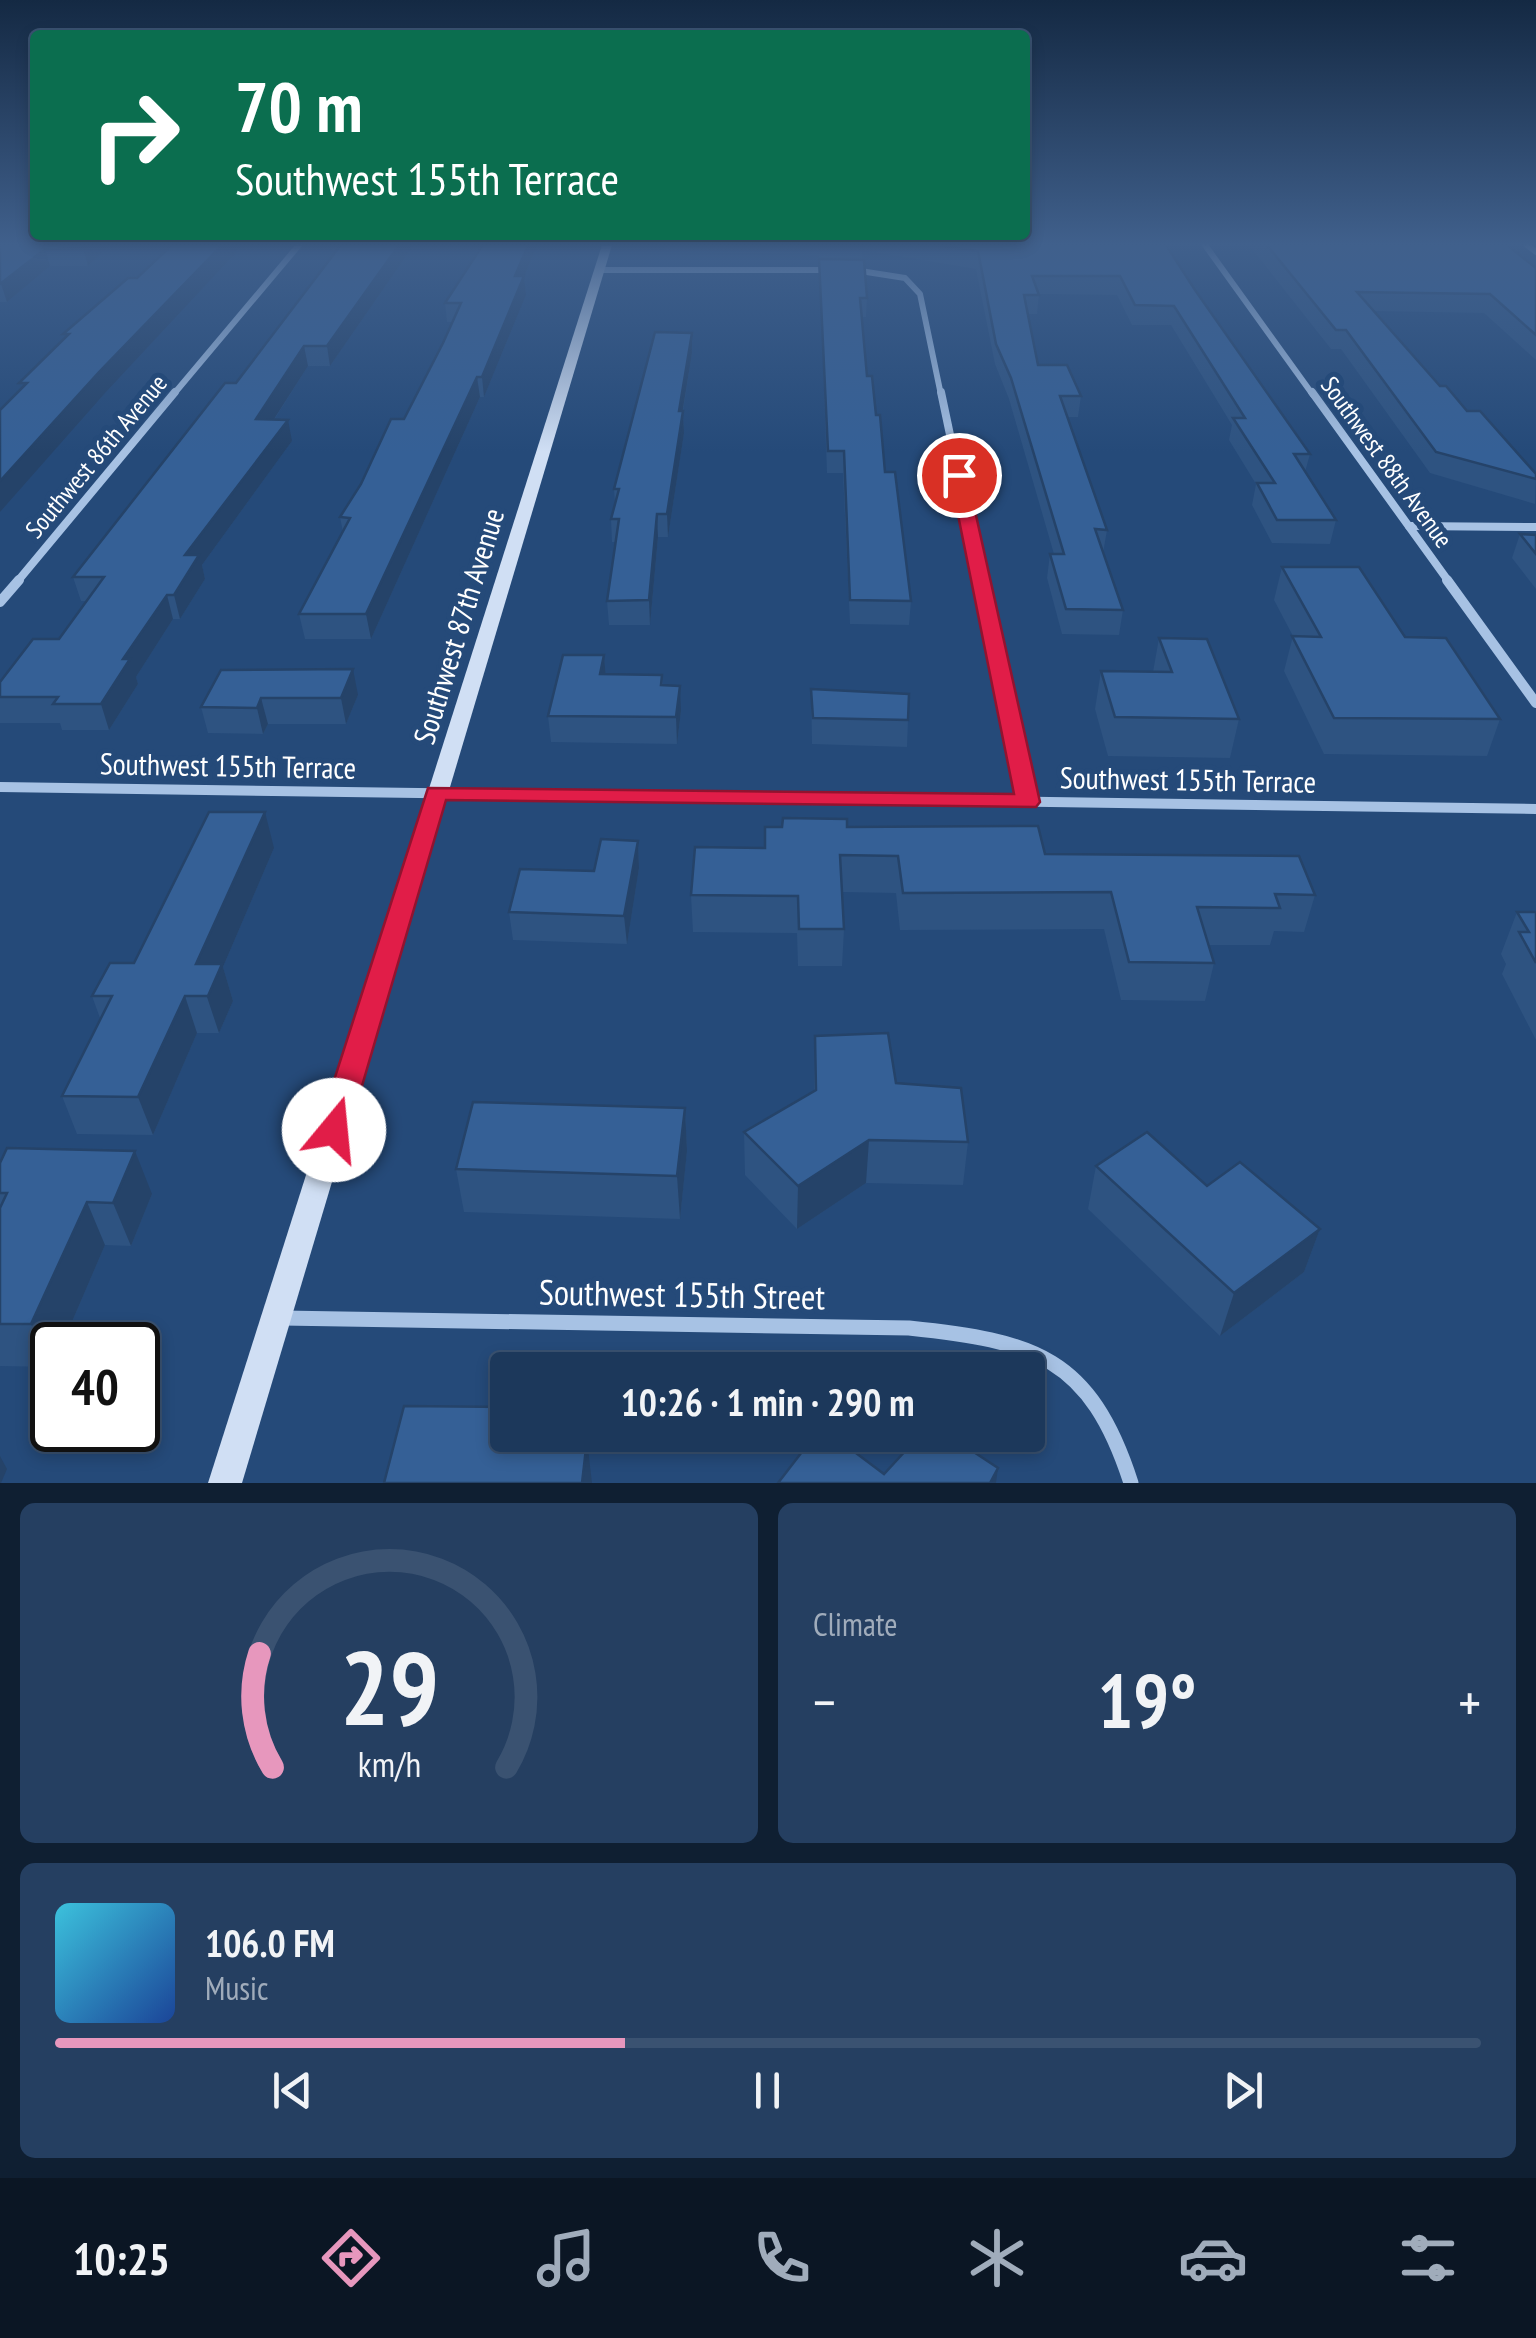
<!DOCTYPE html>
<meta charset="utf-8">
<style>
:root{--surface:#1c385b;--page:#253f61;--text:#f1f3f6;--muted:#a0acbb;--line:#3a5271;--accent:#e797bd}
body{margin:0;font-family:"PT Sans Narrow",sans-serif;background:var(--page);color:var(--text);height:100vh;display:flex;flex-direction:column;font-size:38px;white-space:nowrap}
*{box-sizing:border-box;margin:0}
p{font-size:32px;color:var(--muted)}
.icon{flex:none;width:55px;height:55px;fill:none;stroke:currentColor;stroke-width:2;stroke-linecap:round;stroke-linejoin:round}
.map{position:relative;height:1483px;overflow:hidden}
.side{display:flex;flex-direction:column;gap:20px;padding:20px;background:#0f1f32;flex:1}
.side>*{flex:none}
.guide{position:absolute;left:30px;top:30px;width:1000px;height:210px;border-radius:10px;box-shadow:0 5px 15px #0003,0 0 0 2px var(--line);background:#0b6e4f;color:#fff;overflow:hidden}
.speed{position:absolute;left:30px;top:1322px;display:flex;gap:20px;font-size:50px;font-weight:700;text-align:center}
.speed>*{display:grid;place-content:center;width:130px;height:130px;border-radius:50%;background:var(--surface);box-shadow:0 5px 15px #0003,0 0 0 2px var(--line);line-height:1}
.speed .limit{border:5px solid #111;border-radius:15px;background:#fff;color:#111}
.pin{position:absolute;display:grid;place-items:center;width:85px;height:85px;color:#fff;margin:-42px;border:5px solid #fff;border-radius:50%;box-shadow:0 2px 10px #0007}
.me{position:absolute;width:110px;margin:-55px;rotate:17deg;stroke-linejoin:round;filter:drop-shadow(0 0 8px #0008)}
.turn{display:flex;align-items:center;gap:35px;height:210px;padding:0 40px;font-size:45px}
.turn .icon{width:130px;height:130px;stroke-width:2.5}
.turn b{display:block;font-size:70px;line-height:85px}
.big{font-size:75px;font-weight:700;line-height:1.1}
.side .widget{flex:1;display:flex;flex-direction:column;justify-content:center;gap:15px;min-width:0;padding:0 35px;border-radius:15px;background:var(--page)}
.side .dial{align-items:center;gap:0}
.dial svg{height:260px;overflow:visible;fill:none;stroke:var(--line);stroke-width:7;stroke-linecap:round;text-anchor:middle}
.dial text{fill:var(--text);stroke:none}
.song{display:flex;align-items:center;gap:30px}
.cover{width:120px;height:120px;border-radius:15px;background:linear-gradient(135deg,hsl(190 70% 55%),hsl(220 70% 35%))}
.played{height:10px;border-radius:5px;background:linear-gradient(90deg,var(--accent) 40%,var(--line) 40%)}
.keys{display:flex;justify-content:space-around;direction:ltr}
.heat{display:flex;justify-content:space-between;align-items:center;font-size:55px;direction:ltr}
.side .tiles{flex:1;display:grid;gap:20px;grid-template-columns:1fr 1fr}
.widget:last-child{grid-column:span 2}
.trip{position:absolute;left:490px;top:1352px;width:555px;height:100px;border-radius:10px;background:var(--surface);box-shadow:0 5px 15px #0003,0 0 0 2px var(--line);font-weight:700;line-height:100px;text-align:center}
.menu{display:flex;height:160px;justify-content:space-around;align-items:center;background:#0b1624;color:var(--muted)}
.menu .icon{width:70px;height:70px}
.menu .current{color:var(--accent)}
.menu b{font-size:45px;color:var(--text)}
.map>svg:first-child{display:block}
</style>
<div class="map">
<svg width="1536" height="1483" viewBox="0 0 1536 1483">
<rect width="100%" height="100%" fill="#254a79"/>
<g fill="none" stroke-linecap="round" stroke-linejoin="round">
<!-- street-far3 -->
<g stroke="#a7c2e4" stroke-width="6">
<polyline points="1205,245 1313,395"/>
<polyline points="1527,245 1536,252"/>
<polyline points="599,270 832,270"/>
<polyline points="854,270 905,278 920,294 941,395"/>
<polyline points="173,395 299,245"/>
</g>
<!-- street-far2 -->
<g stroke="#a7c2e4" stroke-width="8">
<polyline points="941,392 981,582"/>
<polyline points="1312,392 1449,582"/>
<polyline points="1409,526 1536,527"/>
<polyline points="17,582 175,392"/>
</g>
<!-- street-far1 -->
<g stroke="#a7c2e4" stroke-width="10">
<polyline points="981,580 1028,802"/>
<polyline points="1447,580 1536,703"/>
<polyline points="0,602 19,580"/>
<polyline points="0,787 1536,809"/>
</g>
<!-- street -->
<path stroke="#a7c2e4" stroke-width="15" d="M282 1318 909 1328C1034 1341 1090 1356 1131 1483"/>
<!-- secondary -->
<polygon fill="#d0dff4" fill-rule="evenodd" points="602,245 612,245 242,1483 208,1483"/>
</g>
<!-- wall -->
<g fill="#2e5381">
<polygon points="0,245 110,245 88,266 50,266 7,302 0,302"/>
<polygon points="334,245 537,245 524,277 526,295 484,397 480,397 371,639 305,639 299,614 343,532 340,517 404,419 443,343 452,322 447,322 445,303 476,255 476,250 411,249 330,366 308,366 274,420 292,441 202,565 205,579 180,619 173,619 136,677 138,684 109,730 62,730 60,723 0,723 0,682 59,639 86,601 81,601 73,577 236,383 334,254 333,246"/>
<polygon points="664,245 1166,245 1195,290 1310,454 1305,472 1336,520 1330,544 1272,543 1252,505 1256,484 1229,440 1232,425 1171,325 1132,325 1117,295 1039,294 1037,314 1028,314 1038,365 1081,396 1078,417 1068,417 1107,530 1103,553 1123,610 1119,635 1062,634 1047,578 1050,554 1054,554 1009,399 995,364 976,269 862,250 862,260 867,298 866,317 862,317 867,376 876,415 885,472 911,601 909,625 850,624 843,473 827,473 819,255 664,251"/>
<polygon points="1249,245 1507,245 1536,268 1536,360 1484,313 1373,311 1440,386 1536,474 1535,504 1430,473 1341,349 1331,349"/>
<polygon points="692,333 692,353 683,411 684,433 668,537 658,537 650,625 609,625 607,601 616,542 612,542 611,519 615,503 614,489"/>
<polygon points="1520,534 1536,535 1536,589 1512,558"/>
<polygon points="1282,567 1405,637 1500,719 1487,756 1324,754 1284,671 1293,636 1274,600"/>
<polygon points="1159,638 1239,719 1230,758 1108,756 1095,709 1101,671 1153,672"/>
<polygon points="604,655 605,674 662,675 663,685 681,711 677,744 551,742 548,716"/>
<polygon points="221,670 358,695 346,724 268,724 263,734 208,733 201,707"/>
<polygon points="811,689 909,694 907,747 812,744"/>
<polygon points="847,827 1045,854 1315,895 1304,932 1274,931 1270,945 1209,945 1214,963 1205,1001 1121,1000 1104,929 900,930 896,893 842,892 844,929 842,966 798,966 797,933 693,932 691,895 765,848"/>
<polygon points="638,841 639,868 627,944 513,940 509,912 594,871"/>
<polygon points="274,848 223,967 233,1001 219,1033 197,1033 153,1135 77,1134 62,1096 100,1018 92,996 134,963"/>
<polygon points="1517,912 1536,912 1536,1040 1502,974 1506,964 1501,954"/>
<polygon points="815,1036 896,1083 968,1142 963,1185 866,1183 797,1229 745,1175 744,1132 814,1091"/>
<polygon points="685,1108 687,1151 680,1219 464,1212 456,1169"/>
<polygon points="0,1163 152,1194 131,1246 105,1245 62,1345 52,1345 52,1367 0,1366"/>
<polygon points="1096,1166 1207,1186 1320,1229 1304,1272 1220,1336 1088,1209"/>
</g>
<!-- shaded-wall -->
<g fill="#254369">
<polygon points="87,245 110,245 88,266 83,248"/>
<polygon points="222,245 243,245 105,393 0,512 0,481 99,372"/>
<polygon points="399,245 410,245 411,249 330,366 327,346"/>
<polygon points="528,245 537,245 524,277 526,295 484,397 482,377 515,276"/>
<polygon points="45,249 50,266 7,302 1,284"/>
<polygon points="692,333 692,353 679,433 679,411"/>
<polygon points="304,346 308,366 260,441 256,419"/>
<polygon points="477,377 480,397 371,639 366,614"/>
<polygon points="683,411 684,433 668,537 667,514"/>
<polygon points="288,420 292,441 202,565 205,579 180,619 174,595 185,555"/>
<polygon points="657,514 658,537 650,625 649,600"/>
<polygon points="167,595 173,619 136,677 138,684 109,730 101,704 123,659"/>
<polygon points="604,655 606,681 600,674"/>
<polygon points="353,669 358,695 346,724 341,698"/>
<polygon points="680,686 681,711 677,744 676,717"/>
<polygon points="261,698 268,724 263,734 257,708"/>
<polygon points="265,812 274,848 223,967 233,1001 219,1033 196,964"/>
<polygon points="638,841 639,868 627,944 624,916"/>
<polygon points="185,996 197,1033 153,1135 138,1097"/>
<polygon points="685,1108 687,1151 680,1219 677,1176"/>
<polygon points="869,1140 866,1183 797,1229 798,1186"/>
<polygon points="135,1151 152,1194 131,1246 113,1203"/>
<polygon points="87,1202 105,1245 62,1345 52,1345 52,1366 31,1324"/>
<polygon points="1320,1229 1304,1272 1220,1336 1234,1293"/>
<polygon points="587,1440 592,1483 582,1483"/>
<polygon points="0,1456 7,1469 1,1483 0,1483"/>
<polygon points="998,1468 996,1483 990,1483"/>
</g>
<!-- building -->
<g fill="#356096" stroke="#254369" stroke-width="2.5">
<polygon points="0,245 87,245 83,248 45,249 0,284"/>
<polygon points="172,245 222,245 99,372 0,481 0,410 27,383 19,383 69,334 63,334 128,278 137,278"/>
<polygon points="334,245 399,245 327,346 304,346 256,419 288,420 185,555 199,555 174,595 167,595 123,659 130,659 101,704 53,704 58,697 0,697 0,682 33,639 59,639 104,577 73,577 225,383 236,383 340,246 333,246"/>
<polygon points="476,245 528,245 515,276 524,276 482,377 477,377 366,614 299,614 350,518 340,517 361,484 391,419 404,419 443,343 461,303 445,303 482,246 475,246"/>
<rect x="819" y="245" width="43" height="1"/>
<polygon points="937,245 1166,245 1195,290 1310,454 1294,454 1336,520 1277,520 1257,483 1275,483 1233,418 1245,418 1174,306 1135,305 1120,276 1032,276 1039,295 1024,295 1038,365 1067,365 1081,396 1060,396 1107,530 1095,529 1123,610 1066,609 1050,554 1064,554 1011,378 996,344 978,251"/>
<polygon points="1267,245 1507,245 1536,268 1536,335 1490,294 1357,292 1440,386 1446,386 1467,411 1480,411 1536,474 1536,479 1436,452 1346,330 1336,330"/>
<polygon points="819,259 864,260 867,298 860,298 867,376 872,376 876,415 880,415 885,472 895,472 911,601 850,600 844,451 828,451"/>
<polygon points="655,332 692,333 679,411 683,411 667,514 657,514 649,600 607,601 619,519 611,519 619,489 614,489"/>
<polygon points="1520,534 1536,535 1536,554"/>
<polygon points="1282,567 1359,567 1405,637 1446,638 1500,719 1334,718 1292,636 1321,637"/>
<polygon points="1159,638 1207,639 1239,719 1115,717 1101,671 1172,672"/>
<polygon points="563,655 604,655 600,674 662,675 661,685 680,686 676,717 548,716"/>
<polygon points="353,669 341,698 261,698 257,708 201,707 221,670"/>
<polygon points="811,689 909,694 908,720 813,718"/>
<polygon points="209,812 265,812 196,964 222,964 208,996 185,996 138,1097 62,1096 112,996 92,996 110,963 134,963"/>
<polygon points="783,818 847,819 847,827 1038,826 1045,854 1299,856 1315,895 1275,894 1280,908 1197,907 1214,963 1129,962 1111,892 903,893 898,856 840,855 844,929 799,929 798,896 691,895 695,847 765,848 765,827 782,827"/>
<polygon points="601,839 638,841 624,916 509,912 520,869 594,871"/>
<polygon points="1517,912 1536,912 1536,963 1519,932 1529,932"/>
<polygon points="888,1033 896,1083 961,1088 968,1142 869,1140 798,1186 744,1132 816,1090 815,1036"/>
<polygon points="473,1102 685,1108 677,1176 456,1169"/>
<polygon points="1147,1132 1207,1186 1240,1162 1320,1229 1234,1293 1096,1166"/>
<polygon points="7,1148 135,1151 113,1203 87,1202 31,1324 0,1324 0,1208 7,1193 0,1193 0,1163"/>
<polygon points="404,1406 508,1407 508,1435 547,1435 547,1439 587,1440 582,1483 384,1483"/>
<polygon points="815,1435 832,1435 884,1474 920,1435 948,1435 998,1468 990,1483 778,1483"/>
</g>
<!-- sky -->
<linearGradient id="sky" x2="0" y2="1"><stop stop-color="#142943"/><stop offset="0.54" stop-color="#40608c"/><stop offset="1" stop-color="#40608c" stop-opacity="0"/></linearGradient>
<rect width="1536" height="452" fill="url(#sky)"/>
<!-- route -->
<polygon fill="#e11d48" stroke="#92132f" stroke-width="2.5" points="959,470 967,475 1040,802 1036,807 446,800 349,1130 344,1139 334,1143 323,1139 318,1130 428,788 1014,794 950,475"/>
<g text-anchor="middle" dominant-baseline="central" stroke-width="10" stroke-linejoin="round" paint-order="stroke">
<!-- far-street labels -->
<g font-size="25" fill="#fff" stroke="#254a79">
<text transform="translate(96 456) rotate(-50)">Southwest 86th Avenue</text>
<text transform="translate(1387 462) rotate(54)">Southwest 88th Avenue</text>
</g>
<!-- street labels -->
<g font-size="30" fill="#fff" stroke="#254a79">
<text transform="translate(458 626) rotate(-73)">Southwest 87th Avenue</text>
<text transform="translate(228 765) rotate(1)">Southwest 155th Terrace</text>
<text transform="translate(1188 779) rotate(1)">Southwest 155th Terrace</text>
</g>
<!-- near-street labels -->
<g font-size="35" fill="#fff" stroke="#254a79">
<text transform="translate(682 1294) rotate(1)">Southwest 155th Street</text>
</g>
</g>
</svg>
<div class="speed"><div class="limit">40</div></div>
<div class="pin" style="left:959px;top:475px;background:#d93025"><svg class="icon" aria-label="arrive" viewBox="0 0 24 24"><path d="M6 21V4h12l-3 4 3 4H6"/></svg></div>
<svg class="me" style="left:334px;top:1130px" viewBox="-20 -20 40 40"><circle r="19" fill="#fff"/><path d="M0-13L10 11 0 6-10 11z" fill="#e11d48"/></svg>
<div class="trip">10:26 · 1 min · 290 m</div>
<div class="guide">
<div class="turn"><svg class="icon" aria-label="right" viewBox="0 0 24 24"><path d="M7 20v-9h11M14 6l5 5-5 5"/></svg><div><b>70 m</b>Southwest 155th Terrace</div></div>
</div>
</div>
<section class="side">
<div class="tiles">
<div class="widget dial"><svg viewBox="0 0 100 80">
<path d="M14 69A42 42 0 1 1 86 69"/>
<path d="M14 69A42 42 0 0 1 10 34" stroke="#e797bd"/>
<text x="50" y="56" font-size="32" font-weight="700">29</text>
<text x="50" y="72" font-size="11">km/h</text>
</svg></div>
<div class="widget"><p>Climate</p>
<div class="heat"><a>−</a><b class="big">19°</b><a>+</a></div>
</div>
<div class="widget">
<div class="song"><i class="cover"></i><div><b>106.0 FM</b><p>Music</p></div></div>
<div class="played"></div>
<div class="keys"><svg class="icon" aria-label="previous" viewBox="0 0 24 24"><path d="M18 5L8 12l10 7zM5 5v14"/></svg><svg class="icon" aria-label="pause" viewBox="0 0 24 24"><path d="M8 5v14M16 5v14"/></svg><svg class="icon" aria-label="next" viewBox="0 0 24 24"><path d="M6 5l10 7-10 7zM19 5v14"/></svg></div>
</div>
</div>
</section>
<nav class="menu">
<b>10:25</b>
<svg class="icon current" aria-label="directions" viewBox="0 0 24 24"><path d="M12 3l9 9-9 9-9-9zM9 14v-3h6M13 9l2 2-2 2"/></svg>
<svg class="icon" aria-label="music" viewBox="0 0 24 24"><path d="M9 18V5l10-2v13"/><circle cx="6" cy="18" r="3"/><circle cx="16" cy="16" r="3"/></svg>
<svg class="icon" aria-label="phone" viewBox="0 0 24 24"><path d="M5 4h4l2 5-3 2q2 4 5 5l2-3 5 2v4C11 20 4 13 5 4z"/></svg>
<svg class="icon" aria-label="climate" viewBox="0 0 24 24"><path d="M12 3v18M4 7l16 10M4 17L20 7"/></svg>
<svg class="icon" aria-label="car" viewBox="0 0 24 24"><path d="M5 17H2v-5l4-1 3-4h7l3 4 3 1v5h-3M9 17h6M6 11h13"/><circle cx="7" cy="17" r="2"/><circle cx="17" cy="17" r="2"/></svg>
<svg class="icon" aria-label="filters" viewBox="0 0 24 24"><path d="M4 7h16M4 17h16"/><circle cx="9" cy="7" r="2"/><circle cx="15" cy="17" r="2"/></svg>
</nav>
